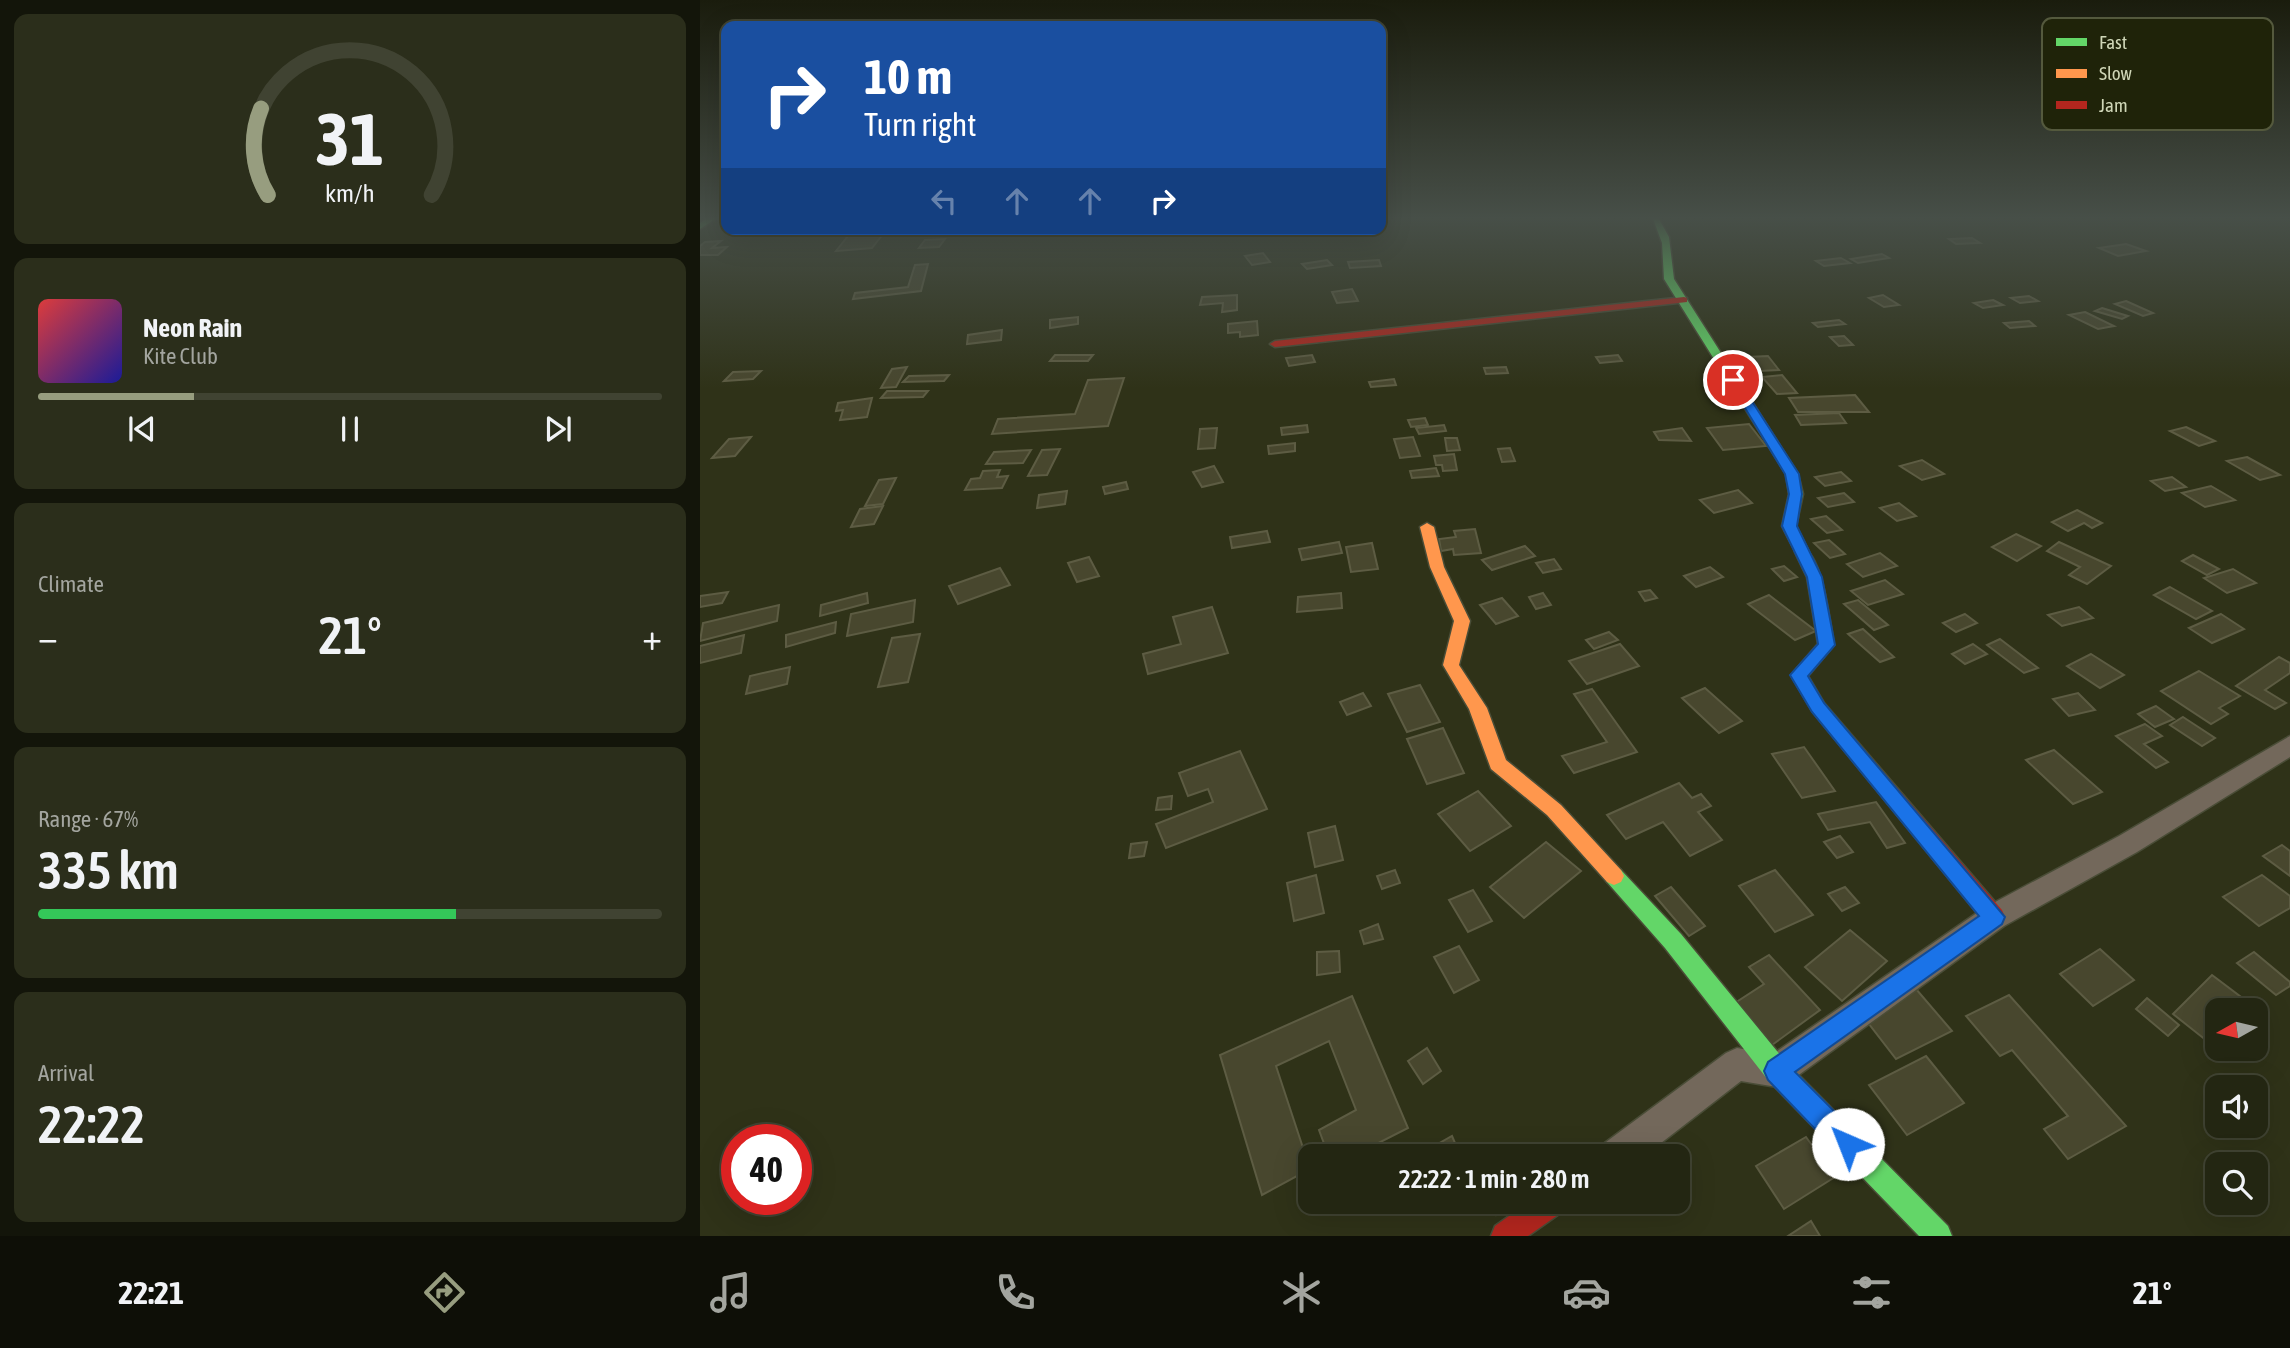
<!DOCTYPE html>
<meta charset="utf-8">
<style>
:root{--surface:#232612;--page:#2b2e1b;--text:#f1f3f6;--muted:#a3a59f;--line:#404332;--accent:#979d7f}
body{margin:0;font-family:"Asap Condensed",sans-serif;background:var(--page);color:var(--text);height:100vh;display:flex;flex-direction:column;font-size:26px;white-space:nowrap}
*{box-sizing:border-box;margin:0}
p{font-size:23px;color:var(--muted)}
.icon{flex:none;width:38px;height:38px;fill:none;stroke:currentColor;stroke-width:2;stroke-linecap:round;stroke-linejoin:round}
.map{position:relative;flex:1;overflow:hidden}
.side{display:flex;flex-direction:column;gap:14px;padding:14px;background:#13150a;width:700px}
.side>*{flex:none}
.hud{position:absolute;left:21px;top:21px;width:665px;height:214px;border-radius:14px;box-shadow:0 7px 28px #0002,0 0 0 2px var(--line);background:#1a4fa0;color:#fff;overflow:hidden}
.needle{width:46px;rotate:262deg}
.controls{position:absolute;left:1505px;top:998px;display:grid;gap:14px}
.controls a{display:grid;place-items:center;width:63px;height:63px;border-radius:14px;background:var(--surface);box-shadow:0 7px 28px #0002,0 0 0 2px var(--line);font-size:35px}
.speed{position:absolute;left:21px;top:1124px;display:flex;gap:14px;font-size:35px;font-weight:700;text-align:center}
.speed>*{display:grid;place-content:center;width:91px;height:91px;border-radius:50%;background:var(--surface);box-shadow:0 7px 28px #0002,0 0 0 2px var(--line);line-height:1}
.speed .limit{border:10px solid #d22;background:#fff;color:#111}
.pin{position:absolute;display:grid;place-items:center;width:60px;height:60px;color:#fff;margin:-30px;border:4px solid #fff;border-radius:50%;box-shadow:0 2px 7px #0007}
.me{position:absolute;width:77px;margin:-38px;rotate:316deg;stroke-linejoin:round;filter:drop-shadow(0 0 5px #0008)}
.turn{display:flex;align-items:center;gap:24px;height:147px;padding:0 28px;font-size:32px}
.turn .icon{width:91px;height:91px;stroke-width:2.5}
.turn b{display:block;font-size:49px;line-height:60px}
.lanes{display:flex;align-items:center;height:66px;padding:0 28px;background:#0003;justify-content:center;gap:35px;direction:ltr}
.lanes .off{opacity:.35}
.big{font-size:52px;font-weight:600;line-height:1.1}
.side .widget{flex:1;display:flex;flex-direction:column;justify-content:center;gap:10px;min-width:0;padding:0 24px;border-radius:14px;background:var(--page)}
.side .dial{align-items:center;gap:0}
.dial svg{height:182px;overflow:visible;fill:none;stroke:var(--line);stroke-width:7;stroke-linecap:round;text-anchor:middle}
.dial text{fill:var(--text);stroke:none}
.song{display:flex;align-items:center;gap:21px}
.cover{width:84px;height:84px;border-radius:10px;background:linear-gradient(135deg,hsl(0 70% 55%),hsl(240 70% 35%))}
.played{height:7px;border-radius:4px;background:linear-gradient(90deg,var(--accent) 25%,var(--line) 25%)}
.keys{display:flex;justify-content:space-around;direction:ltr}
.heat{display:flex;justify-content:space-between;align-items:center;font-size:38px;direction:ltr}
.charge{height:10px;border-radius:5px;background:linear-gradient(90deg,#34c759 67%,var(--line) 0)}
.trip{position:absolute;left:598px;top:1144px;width:392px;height:70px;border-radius:14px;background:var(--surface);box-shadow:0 7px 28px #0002,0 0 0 2px var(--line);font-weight:600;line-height:70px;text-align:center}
.dock{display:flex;height:112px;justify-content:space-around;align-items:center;background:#0e0f07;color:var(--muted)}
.dock .icon{width:49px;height:49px}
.dock .active{color:var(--accent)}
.dock b{font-size:32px;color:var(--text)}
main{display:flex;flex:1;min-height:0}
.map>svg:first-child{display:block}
</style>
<main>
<section class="side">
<div class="widget dial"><svg viewBox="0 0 100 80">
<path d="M14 69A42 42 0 1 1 86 69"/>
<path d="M14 69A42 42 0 0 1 11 31" stroke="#979d7f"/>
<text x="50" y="56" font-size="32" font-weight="700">31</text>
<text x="50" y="72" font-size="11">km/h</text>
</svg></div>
<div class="widget">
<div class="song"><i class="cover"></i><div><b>Neon Rain</b><p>Kite Club</p></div></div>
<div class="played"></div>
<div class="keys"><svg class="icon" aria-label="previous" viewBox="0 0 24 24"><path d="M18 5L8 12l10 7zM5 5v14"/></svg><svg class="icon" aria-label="pause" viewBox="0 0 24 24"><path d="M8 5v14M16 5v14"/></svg><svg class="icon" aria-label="next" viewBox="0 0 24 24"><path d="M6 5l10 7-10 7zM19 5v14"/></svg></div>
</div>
<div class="widget"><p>Climate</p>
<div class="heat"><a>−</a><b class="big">21°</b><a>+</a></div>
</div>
<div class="widget"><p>Range · 67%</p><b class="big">335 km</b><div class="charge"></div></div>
<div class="widget"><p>Arrival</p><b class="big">22:22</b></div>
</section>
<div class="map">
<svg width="1590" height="1236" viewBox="0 0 1590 1236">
<rect width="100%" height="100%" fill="#2f3218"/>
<!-- building -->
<g fill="#48472e" stroke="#5d5c43" stroke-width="2">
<polygon points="183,234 172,248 136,251 148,236"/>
<polygon points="1272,238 1280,243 1256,244 1249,239"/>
<polygon points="245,239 239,247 219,248 225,240"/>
<polygon points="21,241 12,248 27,247 18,255 0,255 0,246 5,242"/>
<polygon points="1426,244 1446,251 1418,256 1399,248"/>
<polygon points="563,253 570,262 552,265 545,256"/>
<polygon points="1182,254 1189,258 1158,263 1151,259"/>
<polygon points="1141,258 1150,263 1124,266 1116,261"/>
<polygon points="627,260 632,265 607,269 602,264"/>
<polygon points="679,260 681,266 650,268 648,262"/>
<polygon points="228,264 221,291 153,299 155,293 208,287 215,265"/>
<polygon points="652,289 658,301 637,303 632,292"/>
<polygon points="537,295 537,310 522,312 523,303 500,305 502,297"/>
<polygon points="1183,295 1199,305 1184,307 1169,298"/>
<polygon points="1329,296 1338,301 1320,303 1311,298"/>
<polygon points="1293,300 1303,305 1283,308 1274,303"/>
<polygon points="1426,301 1453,313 1443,316 1415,304"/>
<polygon points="1402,308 1428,316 1422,319 1395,311"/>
<polygon points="1385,312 1414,326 1398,329 1369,315"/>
<polygon points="378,317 378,324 350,328 350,320"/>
<polygon points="1139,320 1145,324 1118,327 1113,323"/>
<polygon points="557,321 558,335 540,337 540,332 528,333 528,324"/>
<polygon points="1329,321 1335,326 1310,328 1304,323"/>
<polygon points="302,330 301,340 267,344 268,335"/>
<polygon points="1144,336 1153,345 1139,346 1130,337"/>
<polygon points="355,355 393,355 388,361 350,361"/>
<polygon points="612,355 615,362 589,366 586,358"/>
<polygon points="918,355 922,361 900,363 896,357"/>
<polygon points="1068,356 1079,370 1059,371 1048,357"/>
<polygon points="207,367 196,387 181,388 192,369"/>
<polygon points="806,367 808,373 786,374 784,368"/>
<polygon points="61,371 53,379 24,381 33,372"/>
<polygon points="249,375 244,381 203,382 209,376"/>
<polygon points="1082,375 1097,393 1077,394 1062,377"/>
<polygon points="424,378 408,426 292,434 298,419 375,414 388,380"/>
<polygon points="694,379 696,385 671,387 669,382"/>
<polygon points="187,391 228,391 223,397 181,398"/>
<polygon points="1155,395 1169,412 1098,412 1089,398"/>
<polygon points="172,398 167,417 140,420 143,410 136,411 138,403"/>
<polygon points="1139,413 1146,423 1101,425 1095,415"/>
<polygon points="725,418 728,425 711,427 708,420"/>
<polygon points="1049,424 1066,446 1023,450 1007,428"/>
<polygon points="607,425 608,432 582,435 581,428"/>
<polygon points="744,425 746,431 719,434 716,428"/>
<polygon points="1486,427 1515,441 1499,446 1470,431"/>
<polygon points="517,428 515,448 498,449 500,429"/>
<polygon points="982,428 991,441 959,440 954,432"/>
<polygon points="51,437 35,456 12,458 29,439"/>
<polygon points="713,437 720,456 700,458 694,439"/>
<polygon points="745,438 757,438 760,450 747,451"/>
<polygon points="595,443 595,451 569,454 568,446"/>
<polygon points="810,448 815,461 802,462 798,449"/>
<polygon points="360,449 347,475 328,476 342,450"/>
<polygon points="331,450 323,463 286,464 294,452"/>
<polygon points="754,454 757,470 743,471 742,465 736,465 734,456"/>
<polygon points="1547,457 1580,475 1560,480 1527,461"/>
<polygon points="1222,460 1244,474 1222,480 1200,466"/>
<polygon points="514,466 523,482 502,487 493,472"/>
<polygon points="736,468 739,476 712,478 710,471"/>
<polygon points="300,470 297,477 308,476 302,488 265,490 271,479 280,478 283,471"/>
<polygon points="1141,472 1151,481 1125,486 1115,477"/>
<polygon points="1472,477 1486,487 1465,491 1451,481"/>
<polygon points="196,478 183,504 165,506 179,480"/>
<polygon points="426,482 428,489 405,494 403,487"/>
<polygon points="1511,486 1535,500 1505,507 1482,493"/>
<polygon points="1038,490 1052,503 1014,513 1000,500"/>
<polygon points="367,491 365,504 337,508 339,495"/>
<polygon points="1144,493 1154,502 1128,507 1118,498"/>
<polygon points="1199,503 1216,516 1197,521 1180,508"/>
<polygon points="183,506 174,524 151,527 160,509"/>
<polygon points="1377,510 1402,523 1392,528 1384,523 1368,531 1352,522"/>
<polygon points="1126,516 1142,530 1127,533 1111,519"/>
<polygon points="775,529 781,553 754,555 753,549 741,551 739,539 756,537 754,531"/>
<polygon points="567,531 570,542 532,548 530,537"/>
<polygon points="1316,534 1341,546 1317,561 1292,547"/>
<polygon points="1129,540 1145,554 1130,558 1114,543"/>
<polygon points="639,542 642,553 602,560 599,549"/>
<polygon points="1359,542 1411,566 1387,584 1369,575 1380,567 1347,551"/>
<polygon points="672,543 678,569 651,572 646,547"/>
<polygon points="825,546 835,556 792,570 782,560"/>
<polygon points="1180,553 1197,566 1163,577 1147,564"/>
<polygon points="1493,555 1519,569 1507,575 1482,561"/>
<polygon points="389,557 399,576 377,582 368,563"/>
<polygon points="854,559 861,569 843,573 836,563"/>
<polygon points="1084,566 1097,577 1084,581 1072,569"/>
<polygon points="1010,567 1023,577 996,587 984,576"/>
<polygon points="300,568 310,585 258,604 249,586"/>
<polygon points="1533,569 1556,583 1527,593 1504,578"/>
<polygon points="1185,580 1203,594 1168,605 1151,591"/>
<polygon points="1470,587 1512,611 1496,619 1454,595"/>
<polygon points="950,590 957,598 945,601 939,592"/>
<polygon points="28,592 22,603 0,607 0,596"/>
<polygon points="167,593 168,603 120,616 121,605"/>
<polygon points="641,593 642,608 597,612 598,597"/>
<polygon points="843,593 851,605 836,609 829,597"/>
<polygon points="1069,595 1116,631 1095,640 1048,604"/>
<polygon points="802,598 818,616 796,624 780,605"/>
<polygon points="215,600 213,622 147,636 151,614"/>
<polygon points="1158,600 1188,625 1174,630 1144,604"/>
<polygon points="79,605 77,621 0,641 3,623"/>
<polygon points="512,607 528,653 448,674 443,654 481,644 473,617"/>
<polygon points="1379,607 1393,618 1362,626 1348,615"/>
<polygon points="1265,614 1277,623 1256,632 1243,623"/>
<polygon points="1521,614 1544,629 1512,643 1489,628"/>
<polygon points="136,622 135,633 86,647 86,635"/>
<polygon points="1163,629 1194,657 1180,662 1148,634"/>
<polygon points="909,632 918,640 894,649 886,640"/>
<polygon points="220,634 208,682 178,687 192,638"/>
<polygon points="44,635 41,653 0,663 0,646"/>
<polygon points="1300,639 1338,668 1324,673 1287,645"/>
<polygon points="920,644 939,666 887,684 869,661"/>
<polygon points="1273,644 1287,654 1265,664 1252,654"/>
<polygon points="1391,654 1424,675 1400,688 1367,666"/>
<polygon points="1579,657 1590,663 1590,673 1565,690 1586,703 1575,709 1536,686"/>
<polygon points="90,667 87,684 46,694 50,676"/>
<polygon points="1499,671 1540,696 1519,708 1528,714 1511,724 1461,691"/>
<polygon points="720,685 740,722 707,732 688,694"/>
<polygon points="1005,688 1042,721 1019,733 982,698"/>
<polygon points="892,689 937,752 874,773 862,756 907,742 874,694"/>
<polygon points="663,693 671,706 647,715 640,702"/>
<polygon points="1378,693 1395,710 1369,716 1353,699"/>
<polygon points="1456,706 1474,719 1455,727 1438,714"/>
<polygon points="1483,717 1515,738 1502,746 1470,725"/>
<polygon points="1445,724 1462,736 1444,744 1468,762 1456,768 1416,736"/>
<polygon points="743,728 764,773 727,784 707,739"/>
<polygon points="1104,747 1135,791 1102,798 1072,754"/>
<polygon points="1354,750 1402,792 1373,804 1326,760"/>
<polygon points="540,751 567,809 466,848 456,824 513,802 508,789 488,796 479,773"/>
<polygon points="979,783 992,798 1001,794 1011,806 998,812 1022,840 990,856 963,822 926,839 907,815"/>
<polygon points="778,791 811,826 770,851 738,814"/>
<polygon points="472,796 471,809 456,810 458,798"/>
<polygon points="1176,802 1205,843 1187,848 1170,822 1128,830 1118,814"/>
<polygon points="635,826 643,860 615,867 608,833"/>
<polygon points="1140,836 1153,852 1137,858 1124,842"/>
<polygon points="447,842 444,856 429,858 431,844"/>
<polygon points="846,842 881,871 824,918 790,887"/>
<polygon points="1582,845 1590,851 1590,876 1563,856"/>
<polygon points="695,870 700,883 682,889 677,876"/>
<polygon points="1075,870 1113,915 1075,932 1039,886"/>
<polygon points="616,875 624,913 594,921 587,883"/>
<polygon points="1562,875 1590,896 1590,908 1559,926 1523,897"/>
<polygon points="971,887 1005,926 989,936 955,896"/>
<polygon points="1145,887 1159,903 1142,911 1128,894"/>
<polygon points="773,890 792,921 768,932 749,900"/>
<polygon points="678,924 683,939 664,944 660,931"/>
<polygon points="1150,930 1187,961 1142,1001 1105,967"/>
<polygon points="759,946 779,980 754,993 734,957"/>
<polygon points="1400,949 1434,980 1393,1006 1360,974"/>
<polygon points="639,951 640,972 617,975 617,952"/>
<polygon points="1554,952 1590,982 1590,986 1576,995 1537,963"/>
<polygon points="1069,955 1120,1010 1072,1045 1035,1003 1064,984 1049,967"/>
<polygon points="1512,975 1545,1000 1536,1010 1517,1010 1517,1030 1507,1041 1473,1014"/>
<polygon points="1216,989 1252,1031 1196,1059 1162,1015"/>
<polygon points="1309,995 1426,1126 1368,1159 1344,1129 1368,1116 1312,1050 1300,1056 1266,1016"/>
<polygon points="652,996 708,1128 651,1157 629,1157 619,1130 656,1110 629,1041 576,1066 610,1169 562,1195 520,1055"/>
<polygon points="1447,998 1479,1025 1468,1036 1436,1009"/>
<polygon points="727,1048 741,1071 723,1084 708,1061"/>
<polygon points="1226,1056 1264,1103 1207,1135 1169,1085"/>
<polygon points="752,1136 761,1157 723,1157 722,1153"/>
<polygon points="1106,1137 1135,1177 1084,1209 1056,1166"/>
<polygon points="786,1202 808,1202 796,1215"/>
<polygon points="1111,1221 1120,1236 1088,1236"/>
</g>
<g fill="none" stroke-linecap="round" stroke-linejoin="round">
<defs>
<polygon id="street" points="1590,736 1590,757 1437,852 1304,926 1089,1082 1077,1087 1041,1081 943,1157 897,1157 902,1145 1026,1053 1037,1048 1073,1054 1284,908 1419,836"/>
<g id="fast">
<polygon points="10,216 20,216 0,229 0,223"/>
<polygon points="953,219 959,219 969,237 974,279 1098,474 1103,494 1096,526 1109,552 1107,555 1097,555 1082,526 1089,494 1086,474 964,279 962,243"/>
<polygon points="914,867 921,870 981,934 1086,1062 1248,1226 1252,1236 1219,1236 1068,1080 965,948 907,882 904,876 907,870"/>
</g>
<polygon id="slow" points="727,523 734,527 744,567 770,621 759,665 787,708 806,760 861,805 921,870 924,876 921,882 914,885 907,882 847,815 791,769 769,709 743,665 754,621 730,567 720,527"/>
<g id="jam">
<polygon points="984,297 987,298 987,302 575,347 570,344 575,341"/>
<path d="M1102 548C1123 554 1130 625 1134 645L1108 676 1124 703 1302 910 1305 917 1302 924 1294 926 1286 924 1112 711 1091 675 1118 644 1107 577 1095 552Z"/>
<polygon points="829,1202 865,1202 862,1212 828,1236 791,1236 795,1226"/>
</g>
</defs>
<!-- street casing -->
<use href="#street" stroke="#4a4d37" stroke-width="3"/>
<!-- fast casing -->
<use href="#fast" stroke="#4a4d37" stroke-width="3"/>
<!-- slow casing -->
<use href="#slow" stroke="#4a4d37" stroke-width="3"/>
<!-- jam casing -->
<use href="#jam" stroke="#4a4d37" stroke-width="3"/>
<!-- street -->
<use href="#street" fill="#73685b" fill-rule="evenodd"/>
<!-- fast -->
<use href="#fast" fill="#63d668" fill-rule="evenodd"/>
<!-- slow -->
<use href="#slow" fill="#ff974d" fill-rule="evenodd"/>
<!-- jam -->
<use href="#jam" fill="#b3261e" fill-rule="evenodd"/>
</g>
<!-- sky -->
<linearGradient id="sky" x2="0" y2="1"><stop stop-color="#1a1c0d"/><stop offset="0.56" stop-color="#474f48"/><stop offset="1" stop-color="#474f48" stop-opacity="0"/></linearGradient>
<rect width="1590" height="389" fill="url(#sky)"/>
<!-- route -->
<polygon fill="#1a73e8" stroke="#114b97" stroke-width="2" points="1029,378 1037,378 1099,474 1102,494 1097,526 1122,577 1135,645 1108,676 1124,703 1305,917 1302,924 1095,1072 1158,1135 1161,1144 1158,1154 1148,1157 1139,1154 1068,1080 1064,1071 1068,1062 1279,916 1112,712 1090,675 1118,644 1107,577 1082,526 1089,494 1085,474 1028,380"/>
<!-- legend -->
<rect x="1342" y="18" width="231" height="112" rx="10" fill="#1f2309" stroke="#54593d" stroke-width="2"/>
<rect x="1356" y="38" width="31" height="8" fill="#63d668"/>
<rect x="1356" y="69" width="31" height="9" fill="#ff974d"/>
<rect x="1356" y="101" width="31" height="8" fill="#b3261e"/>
<g font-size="19" fill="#cfd6b7">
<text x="1399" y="49">Fast</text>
<text x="1399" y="80">Slow</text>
<text x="1399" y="112">Jam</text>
</g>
</svg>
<div class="controls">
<a><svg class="needle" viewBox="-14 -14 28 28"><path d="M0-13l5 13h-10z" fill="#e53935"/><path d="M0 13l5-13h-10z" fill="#a3a59f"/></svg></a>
<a><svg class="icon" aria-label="sound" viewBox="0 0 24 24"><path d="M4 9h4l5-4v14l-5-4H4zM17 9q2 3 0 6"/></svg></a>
<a><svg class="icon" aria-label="search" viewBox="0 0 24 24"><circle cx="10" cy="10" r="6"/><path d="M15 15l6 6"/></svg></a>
</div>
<div class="speed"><div class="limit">40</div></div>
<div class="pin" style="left:1033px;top:380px;background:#d93025"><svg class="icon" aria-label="arrive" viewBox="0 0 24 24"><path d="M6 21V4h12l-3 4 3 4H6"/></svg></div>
<svg class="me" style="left:1148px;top:1144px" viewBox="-20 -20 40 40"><circle r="19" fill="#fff"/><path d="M0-13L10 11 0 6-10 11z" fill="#1a73e8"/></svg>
<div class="trip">22:22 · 1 min · 280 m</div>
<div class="hud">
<div class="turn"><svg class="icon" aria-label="right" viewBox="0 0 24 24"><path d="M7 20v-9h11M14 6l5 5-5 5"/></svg><div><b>10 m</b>Turn right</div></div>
<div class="lanes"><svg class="icon off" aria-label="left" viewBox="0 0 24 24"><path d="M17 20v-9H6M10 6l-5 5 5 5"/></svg><svg class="icon off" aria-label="ahead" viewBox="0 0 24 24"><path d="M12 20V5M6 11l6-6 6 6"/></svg><svg class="icon off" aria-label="ahead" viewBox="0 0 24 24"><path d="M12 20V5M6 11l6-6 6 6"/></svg><svg class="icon" aria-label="right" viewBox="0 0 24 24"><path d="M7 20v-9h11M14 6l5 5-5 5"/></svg></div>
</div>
</div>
</main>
<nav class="dock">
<b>22:21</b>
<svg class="icon active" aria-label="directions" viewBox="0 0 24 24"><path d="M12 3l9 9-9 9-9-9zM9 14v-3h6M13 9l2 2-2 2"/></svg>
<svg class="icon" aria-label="music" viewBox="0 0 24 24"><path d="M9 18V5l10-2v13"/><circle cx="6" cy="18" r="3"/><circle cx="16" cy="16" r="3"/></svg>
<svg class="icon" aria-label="phone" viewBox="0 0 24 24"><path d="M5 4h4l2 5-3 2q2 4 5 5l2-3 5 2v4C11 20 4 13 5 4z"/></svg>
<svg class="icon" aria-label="climate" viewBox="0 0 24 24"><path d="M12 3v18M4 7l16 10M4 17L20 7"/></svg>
<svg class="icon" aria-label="car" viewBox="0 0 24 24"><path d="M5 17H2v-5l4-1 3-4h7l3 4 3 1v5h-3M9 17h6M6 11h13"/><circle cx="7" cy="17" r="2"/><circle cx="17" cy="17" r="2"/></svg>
<svg class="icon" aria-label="filters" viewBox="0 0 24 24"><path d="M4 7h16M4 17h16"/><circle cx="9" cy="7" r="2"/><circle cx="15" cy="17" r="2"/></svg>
<b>21°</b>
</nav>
